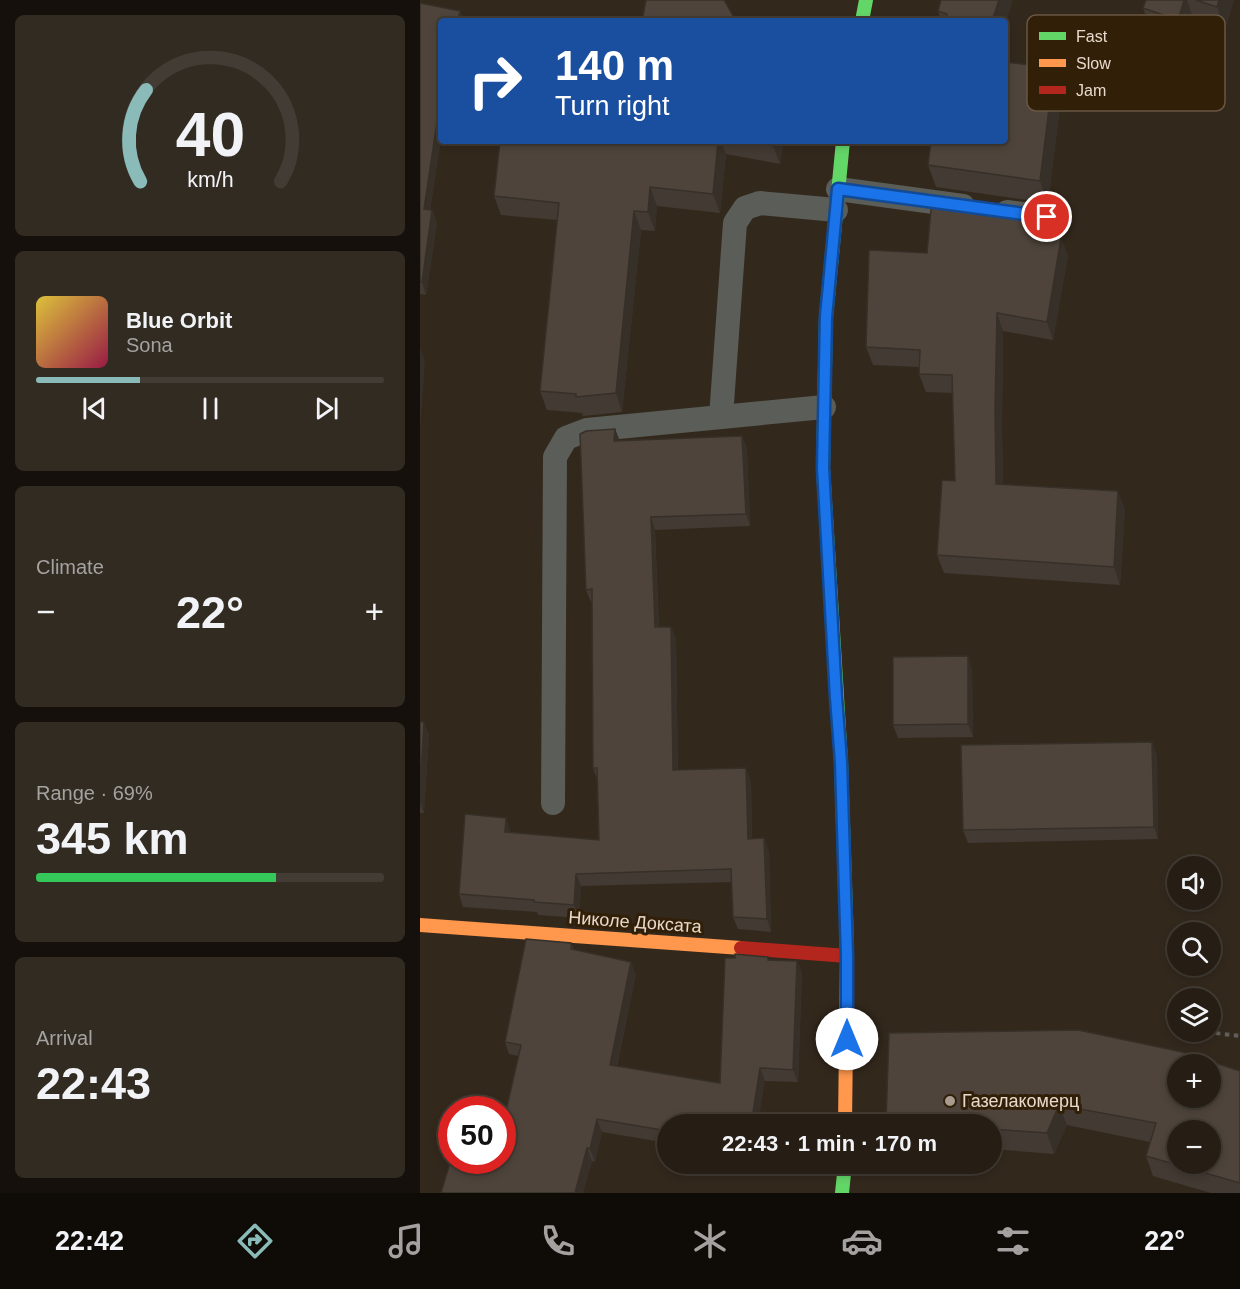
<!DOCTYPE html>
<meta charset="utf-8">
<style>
:root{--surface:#261e15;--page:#322b22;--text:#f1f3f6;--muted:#a4a2a0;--line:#423c34;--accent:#8bbbb9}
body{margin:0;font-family:Arial,sans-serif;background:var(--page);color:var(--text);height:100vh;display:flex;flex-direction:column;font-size:22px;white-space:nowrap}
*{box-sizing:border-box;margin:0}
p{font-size:20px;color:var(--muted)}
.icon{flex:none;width:33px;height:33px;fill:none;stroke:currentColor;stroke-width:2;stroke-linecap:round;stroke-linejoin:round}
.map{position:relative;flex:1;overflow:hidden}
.details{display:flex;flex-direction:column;gap:15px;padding:15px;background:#15100c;width:420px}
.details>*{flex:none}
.guide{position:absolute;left:18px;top:18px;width:570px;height:126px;border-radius:6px;box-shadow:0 3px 9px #0003,0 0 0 2px var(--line);background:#1a4fa0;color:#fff;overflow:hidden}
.fabs{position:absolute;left:747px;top:856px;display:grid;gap:12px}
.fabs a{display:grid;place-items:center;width:54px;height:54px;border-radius:50%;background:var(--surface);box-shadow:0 3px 9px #0003,0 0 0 2px var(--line);font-size:30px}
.speed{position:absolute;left:18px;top:1096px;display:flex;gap:12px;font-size:30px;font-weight:700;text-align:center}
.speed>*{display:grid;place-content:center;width:78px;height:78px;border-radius:50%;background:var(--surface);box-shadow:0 3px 9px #0003,0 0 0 2px var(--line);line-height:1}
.speed .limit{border:9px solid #d22;background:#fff;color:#111}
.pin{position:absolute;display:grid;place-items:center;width:51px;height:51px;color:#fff;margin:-26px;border:3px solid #fff;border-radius:50%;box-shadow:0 2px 6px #0007}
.me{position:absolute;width:66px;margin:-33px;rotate:0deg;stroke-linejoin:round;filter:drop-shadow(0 0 4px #0008)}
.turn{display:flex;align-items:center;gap:21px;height:126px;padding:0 18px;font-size:27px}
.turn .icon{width:78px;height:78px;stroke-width:2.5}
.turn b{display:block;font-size:42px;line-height:51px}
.big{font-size:45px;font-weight:600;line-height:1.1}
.details .widget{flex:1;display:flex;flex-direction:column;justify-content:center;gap:9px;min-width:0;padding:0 21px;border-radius:9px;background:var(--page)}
.details .dial{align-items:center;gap:0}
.dial svg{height:156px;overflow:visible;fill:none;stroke:var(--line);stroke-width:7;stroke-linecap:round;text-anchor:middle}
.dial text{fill:var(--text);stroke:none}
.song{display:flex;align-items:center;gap:18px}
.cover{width:72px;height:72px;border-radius:9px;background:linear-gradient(135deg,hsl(50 70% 55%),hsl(340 70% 35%))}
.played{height:6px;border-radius:3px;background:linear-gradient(90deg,var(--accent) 30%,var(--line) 30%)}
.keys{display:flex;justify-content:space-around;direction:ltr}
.heat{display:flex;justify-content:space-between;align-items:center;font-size:33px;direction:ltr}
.charge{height:9px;border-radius:4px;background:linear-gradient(90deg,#34c759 69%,var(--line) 0)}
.trip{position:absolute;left:237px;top:1114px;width:345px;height:60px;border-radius:30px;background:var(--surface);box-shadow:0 3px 9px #0003,0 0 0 2px var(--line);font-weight:600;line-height:60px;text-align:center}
.tab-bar{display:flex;height:96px;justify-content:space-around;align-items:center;background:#0f0c08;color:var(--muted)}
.tab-bar .icon{width:42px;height:42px}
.tab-bar .selected{color:var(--accent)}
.tab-bar b{font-size:27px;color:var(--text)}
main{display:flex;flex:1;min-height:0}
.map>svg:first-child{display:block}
</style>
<main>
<section class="details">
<div class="widget dial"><svg viewBox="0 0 100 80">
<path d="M14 69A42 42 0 1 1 86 69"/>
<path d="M14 69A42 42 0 0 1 17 22" stroke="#8bbbb9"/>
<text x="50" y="56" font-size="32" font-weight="700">40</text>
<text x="50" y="72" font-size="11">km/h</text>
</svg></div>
<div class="widget">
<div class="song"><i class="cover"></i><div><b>Blue Orbit</b><p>Sona</p></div></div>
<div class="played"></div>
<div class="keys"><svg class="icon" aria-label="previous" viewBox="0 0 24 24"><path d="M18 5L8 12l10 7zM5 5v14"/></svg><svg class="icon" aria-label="pause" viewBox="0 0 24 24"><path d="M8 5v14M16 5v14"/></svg><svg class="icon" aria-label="next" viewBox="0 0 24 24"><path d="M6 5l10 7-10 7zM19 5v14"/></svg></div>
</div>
<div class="widget"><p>Climate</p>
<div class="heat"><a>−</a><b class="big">22°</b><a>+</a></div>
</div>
<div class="widget"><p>Range · 69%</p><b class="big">345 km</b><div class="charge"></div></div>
<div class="widget"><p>Arrival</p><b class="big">22:43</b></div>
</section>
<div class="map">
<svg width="820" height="1193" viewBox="0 0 820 1193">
<rect width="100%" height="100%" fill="#33281c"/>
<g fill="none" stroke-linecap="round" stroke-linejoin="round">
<!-- path -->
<g stroke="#605e5a" stroke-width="4" stroke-dasharray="4.5 4.5" stroke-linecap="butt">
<polyline points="750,1027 758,1028"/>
<polyline points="787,1032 820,1036"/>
</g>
<!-- lane -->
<g stroke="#5a5d58" stroke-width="24">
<polyline points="418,189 543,206"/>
<polyline points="587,212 627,217"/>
<polyline points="301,417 315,223 325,208 340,203 416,210"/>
<polyline points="133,803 135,457 146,438 167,430 404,407"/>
</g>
<!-- fast -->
<g stroke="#63d668" stroke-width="14">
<polyline points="442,21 446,0"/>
<polyline points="423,141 406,317 403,468 421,762 426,914"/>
<polyline points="422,1193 425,1164"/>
</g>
<!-- slow -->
<g stroke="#ff974d" stroke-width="14">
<polyline points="0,925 321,948"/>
<polyline points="425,1125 427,956 426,914"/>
</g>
<!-- jam -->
<polyline stroke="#b3261e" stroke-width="14" points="321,948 427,956"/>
</g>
<!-- wall -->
<g fill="#433a33">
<polygon points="726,0 814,0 805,29 773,18 766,41 731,30 723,8"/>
<polygon points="0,3 40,11 44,21 21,21 21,138 10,210 12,210 17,223 6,295 0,294"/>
<polygon points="518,11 585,21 521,21"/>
<polygon points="642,90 628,203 516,187 508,165"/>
<polygon points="80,141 364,141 360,164 306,154 300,213 237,206 235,231 221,230 202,412 163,416 162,413 127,410 120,391 137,220 81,215 74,196"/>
<polygon points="617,213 624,231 623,235 641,238 648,256 633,340 583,331 582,426 583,484 705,509 700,585 524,573 517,555 535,481 533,393 506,392 499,374 499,367 453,365 446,347 507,253"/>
<polygon points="195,429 199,441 322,436 327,448 330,526 235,530 239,627 251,627 256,639 258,770 331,781 332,839 349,851 351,932 318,929 313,917 312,882 161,886 159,918 118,915 117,912 43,907 39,894 90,830 90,832 179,840 177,779 173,768 172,602 171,602 166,590"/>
<polygon points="552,669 553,737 478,738 473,725"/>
<polygon points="0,722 9,735 4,813 0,813"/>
<polygon points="737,755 738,839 548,843 543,830"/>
<polygon points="151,943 154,950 216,974 197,1066 300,1083 349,960 377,961 382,973 378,1082 345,1081 248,1125 248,1143 182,1132 175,1162 172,1161 163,1193 21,1193 82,1161 99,1056 89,1054 85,1042"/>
<polygon points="820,1071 820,1193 791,1193 733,1176 726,1156 730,1142 647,1125 634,1154 572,1149 572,1125 467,1125 466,1122"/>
</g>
<!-- shaded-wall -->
<g fill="#373029">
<polygon points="579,0 593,0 585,26 585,21 572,21"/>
<polygon points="764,0 767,0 773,18 766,41 758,20"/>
<polygon points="799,0 814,0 805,29 797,7"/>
<polygon points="40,11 44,21 38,21"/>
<polygon points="634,68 642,90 628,203 620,181"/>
<polygon points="21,95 21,138 8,221 4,209"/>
<polygon points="298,141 301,141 306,154 300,213 293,194"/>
<polygon points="354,141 364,141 360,164 353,146"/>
<polygon points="230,187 237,206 235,231 228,212"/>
<polygon points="12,210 17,223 6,295 2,282"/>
<polygon points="214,211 221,230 202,412 196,393"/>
<polygon points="617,213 624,231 621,251 615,233"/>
<polygon points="641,238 648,256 633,340 627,322"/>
<polygon points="577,313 583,331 582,426 583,502 576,484 575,408"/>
<polygon points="0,348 5,360 0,431"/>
<polygon points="195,429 200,441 194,441"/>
<polygon points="322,436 327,448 330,526 326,514"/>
<polygon points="698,491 705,509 700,585 694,567"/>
<polygon points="231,517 235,530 239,640 235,627"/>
<polygon points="251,627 256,639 258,782 253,770"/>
<polygon points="548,656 552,669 553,737 548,724"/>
<polygon points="4,722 9,735 4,813 0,803 0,792"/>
<polygon points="732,742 737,755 738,839 734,827"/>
<polygon points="326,768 331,781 332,851 328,839"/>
<polygon points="86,818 90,830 89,844 85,832"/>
<polygon points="344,838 349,851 351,932 347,919"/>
<polygon points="156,874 161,886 159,918 154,905"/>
<polygon points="377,961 382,973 378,1082 373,1070"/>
<polygon points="211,962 216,974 194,1077 190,1065"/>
<polygon points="340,1068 345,1081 338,1125 331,1125"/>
<polygon points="639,1105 647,1125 634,1154 627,1133"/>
<polygon points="177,1119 182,1132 175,1162 170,1149"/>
<polygon points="167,1148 172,1161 163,1193 155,1193"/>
</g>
<!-- building -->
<g fill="#4e443b" stroke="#373029" stroke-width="1.5" fill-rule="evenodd">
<polygon points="226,0 304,0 316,21 222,21"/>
<polygon points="521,0 579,0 572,21 526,21 527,14 518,11"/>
<polygon points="726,0 764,0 758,20 723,8"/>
<polygon points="776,0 799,0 797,7"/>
<polygon points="0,3 40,11 38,21 21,21 21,95 4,209 12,210 2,282 0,282"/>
<polygon points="585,62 634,68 620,181 508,165 511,141 585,141"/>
<polygon points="80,141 298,141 293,194 230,187 228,212 214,211 196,393 156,397 156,394 120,391 139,203 74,196"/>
<polygon points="330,141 354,141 353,146"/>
<polygon points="512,199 617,213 615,233 641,238 627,322 577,313 575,408 576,484 698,491 694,567 517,555 522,480 535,481 532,375 499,374 500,350 446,347 449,250 507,253"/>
<polygon points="195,429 194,441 322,436 326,514 231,517 235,627 251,627 253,770 326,768 328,839 344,838 347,919 313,917 311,869 156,874 154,905 114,902 114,900 39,894 45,814 86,818 85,832 179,840 177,768 173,768 172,589 166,590 160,434 166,431"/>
<polygon points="548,656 548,724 473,725 473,657"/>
<polygon points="0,722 4,722 0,792"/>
<polygon points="732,742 734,827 543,830 541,745"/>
<polygon points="106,939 151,943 151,949 211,962 190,1065 300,1083 305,958 315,958 315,954 348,957 348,960 377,961 373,1070 340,1068 331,1125 248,1125 248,1131 177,1119 170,1149 167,1148 155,1193 21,1193 32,1156 32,1161 82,1161 82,1129 101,1045 85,1042"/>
<path d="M658 1030 762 1052 820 1071V1183L726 1156 736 1123 639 1105 627 1133 572 1129V1125H513L466 1122 469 1033ZM758 1065H790V1098H758ZM758 1131H790V1164H758Z"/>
</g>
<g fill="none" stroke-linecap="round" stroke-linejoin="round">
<defs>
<polyline id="route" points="427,1039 427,956 421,762 416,697 403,468 406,317 418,189 627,217"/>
</defs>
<!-- route casing -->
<use href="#route" stroke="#114b97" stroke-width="15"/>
<!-- route -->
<use href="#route" stroke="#1a73e8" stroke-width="10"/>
</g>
<!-- markers -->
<circle fill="#a89c8e" stroke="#321f08" stroke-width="2" cx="530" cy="1101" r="6"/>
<g text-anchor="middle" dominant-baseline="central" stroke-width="6" stroke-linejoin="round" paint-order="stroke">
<!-- street labels -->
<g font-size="18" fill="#e7dacc" stroke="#321f08">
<text transform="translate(215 922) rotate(4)">Николе Доксата</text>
</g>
<!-- poi labels -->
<g font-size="18" fill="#e7dacc" stroke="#321f08" text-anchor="start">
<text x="542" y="1101">Газелакомерц</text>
</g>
</g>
<!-- legend -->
<rect x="607" y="15" width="198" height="96" rx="9" fill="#321f08" stroke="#685743" stroke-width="1.5"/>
<rect x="619" y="32" width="27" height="8" fill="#63d668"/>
<rect x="619" y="59" width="27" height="8" fill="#ff974d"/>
<rect x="619" y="86" width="27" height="8" fill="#b3261e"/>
<g font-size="16" fill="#e7dacc">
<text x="656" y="42">Fast</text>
<text x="656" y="69">Slow</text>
<text x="656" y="96">Jam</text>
</g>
</svg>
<div class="fabs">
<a><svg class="icon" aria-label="sound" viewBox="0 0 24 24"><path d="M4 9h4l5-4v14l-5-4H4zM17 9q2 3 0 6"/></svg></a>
<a><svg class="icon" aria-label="search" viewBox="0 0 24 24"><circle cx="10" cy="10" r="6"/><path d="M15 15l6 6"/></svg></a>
<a><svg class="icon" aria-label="layers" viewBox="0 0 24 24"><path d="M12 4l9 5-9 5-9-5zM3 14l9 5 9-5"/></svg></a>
<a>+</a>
<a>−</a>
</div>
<div class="speed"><div class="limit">50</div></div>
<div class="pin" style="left:627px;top:217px;background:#d93025"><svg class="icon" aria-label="arrive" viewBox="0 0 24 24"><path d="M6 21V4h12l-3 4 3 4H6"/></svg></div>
<svg class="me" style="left:427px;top:1039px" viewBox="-20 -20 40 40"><circle r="19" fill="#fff"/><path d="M0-13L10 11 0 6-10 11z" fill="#1a73e8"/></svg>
<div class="trip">22:43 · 1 min · 170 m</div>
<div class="guide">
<div class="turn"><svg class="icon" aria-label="right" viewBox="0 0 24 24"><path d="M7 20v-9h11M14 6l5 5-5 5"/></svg><div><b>140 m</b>Turn right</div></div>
</div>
</div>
</main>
<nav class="tab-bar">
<b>22:42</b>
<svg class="icon selected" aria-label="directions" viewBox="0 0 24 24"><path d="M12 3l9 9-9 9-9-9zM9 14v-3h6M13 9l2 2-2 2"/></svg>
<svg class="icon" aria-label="music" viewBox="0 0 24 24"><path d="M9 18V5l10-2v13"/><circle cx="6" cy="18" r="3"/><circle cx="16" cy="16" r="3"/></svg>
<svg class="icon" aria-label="phone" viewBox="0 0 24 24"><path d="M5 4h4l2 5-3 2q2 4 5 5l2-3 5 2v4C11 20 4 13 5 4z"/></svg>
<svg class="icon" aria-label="climate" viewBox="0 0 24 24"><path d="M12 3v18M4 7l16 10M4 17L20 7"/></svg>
<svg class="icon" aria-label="car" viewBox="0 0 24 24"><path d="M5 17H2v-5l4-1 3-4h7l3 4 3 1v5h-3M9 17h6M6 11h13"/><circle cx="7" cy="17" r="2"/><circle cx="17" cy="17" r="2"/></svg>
<svg class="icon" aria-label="filters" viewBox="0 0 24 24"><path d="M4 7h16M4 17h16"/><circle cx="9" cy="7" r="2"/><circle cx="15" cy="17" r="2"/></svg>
<b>22°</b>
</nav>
